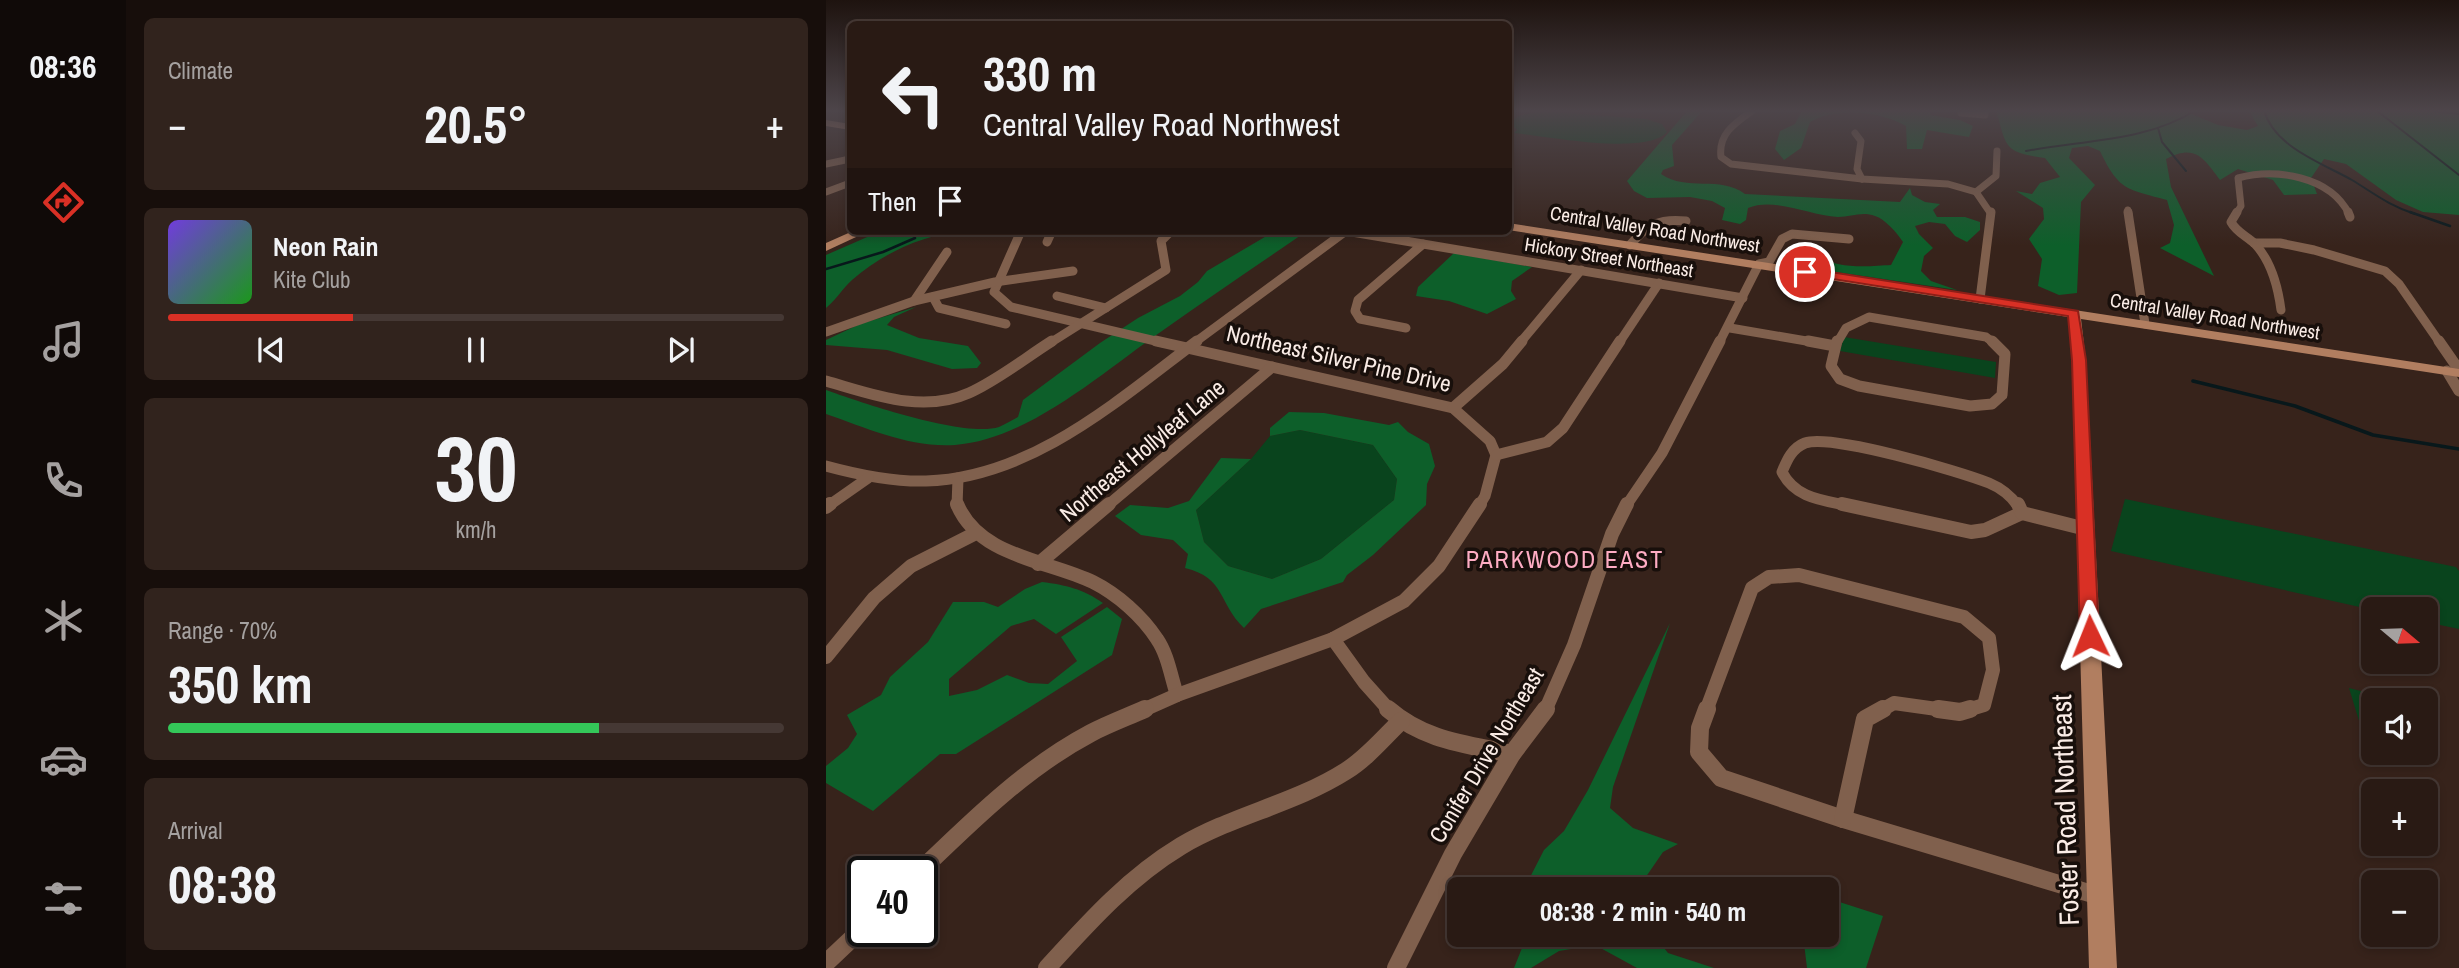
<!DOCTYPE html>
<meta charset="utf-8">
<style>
:root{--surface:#291a14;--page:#31231d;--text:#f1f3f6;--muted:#a5a1a0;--line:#453834;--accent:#d93025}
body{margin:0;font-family:"Archivo Narrow",sans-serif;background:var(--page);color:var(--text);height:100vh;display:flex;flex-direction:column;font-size:26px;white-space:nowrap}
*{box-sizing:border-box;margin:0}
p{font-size:23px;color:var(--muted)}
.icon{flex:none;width:38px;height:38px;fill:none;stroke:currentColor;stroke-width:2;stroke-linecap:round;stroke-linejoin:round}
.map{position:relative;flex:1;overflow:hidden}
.details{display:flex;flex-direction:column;gap:18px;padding:18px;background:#170e0b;width:700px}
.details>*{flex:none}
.guide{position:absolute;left:21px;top:21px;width:665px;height:214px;border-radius:10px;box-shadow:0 4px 10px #0003,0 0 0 2px var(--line);background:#291a14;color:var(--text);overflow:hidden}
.needle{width:46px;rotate:109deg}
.controls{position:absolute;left:1535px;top:597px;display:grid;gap:14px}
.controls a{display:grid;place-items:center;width:77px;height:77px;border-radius:10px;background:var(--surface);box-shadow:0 4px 10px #0003,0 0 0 2px var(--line);font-size:35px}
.speed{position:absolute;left:21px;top:856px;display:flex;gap:14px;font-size:35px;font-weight:700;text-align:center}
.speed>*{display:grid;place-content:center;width:91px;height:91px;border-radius:50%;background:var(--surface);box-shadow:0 4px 10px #0003,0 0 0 2px var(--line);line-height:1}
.speed .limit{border:4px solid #111;border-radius:10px;background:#fff;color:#111}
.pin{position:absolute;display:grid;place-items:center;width:60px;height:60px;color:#fff;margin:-30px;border:4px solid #fff;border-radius:50%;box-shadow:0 2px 7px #0007}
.me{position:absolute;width:77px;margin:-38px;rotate:358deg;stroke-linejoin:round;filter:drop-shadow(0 0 5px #0008)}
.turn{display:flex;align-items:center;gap:24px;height:147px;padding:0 21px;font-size:32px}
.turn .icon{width:91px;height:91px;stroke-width:2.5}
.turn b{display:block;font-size:49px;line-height:60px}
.then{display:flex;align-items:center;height:66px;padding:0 21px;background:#0003;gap:14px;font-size:26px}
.big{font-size:52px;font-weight:700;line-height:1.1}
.details .card{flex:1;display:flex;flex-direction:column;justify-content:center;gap:10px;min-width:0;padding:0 24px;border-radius:10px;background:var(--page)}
.details .dial{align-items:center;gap:0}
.dial b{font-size:91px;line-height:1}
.song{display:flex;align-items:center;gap:21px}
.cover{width:84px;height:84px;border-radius:10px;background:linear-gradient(135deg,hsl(260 70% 55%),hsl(120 70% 35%))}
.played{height:7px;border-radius:4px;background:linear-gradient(90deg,var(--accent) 30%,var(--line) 30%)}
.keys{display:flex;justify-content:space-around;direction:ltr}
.heat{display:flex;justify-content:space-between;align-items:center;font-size:38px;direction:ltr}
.charge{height:10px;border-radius:5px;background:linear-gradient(90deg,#34c759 70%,var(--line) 0)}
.trip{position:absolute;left:621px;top:877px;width:392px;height:70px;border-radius:10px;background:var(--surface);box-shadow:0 4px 10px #0003,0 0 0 2px var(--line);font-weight:700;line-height:70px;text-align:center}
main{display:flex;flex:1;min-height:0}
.menu{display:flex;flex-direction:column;width:126px;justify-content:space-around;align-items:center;background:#100a08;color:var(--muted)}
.menu .icon{width:49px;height:49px}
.menu .selected{color:var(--accent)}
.menu b{font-size:32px;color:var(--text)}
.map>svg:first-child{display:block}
</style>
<main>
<nav class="menu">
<b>08:36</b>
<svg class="icon selected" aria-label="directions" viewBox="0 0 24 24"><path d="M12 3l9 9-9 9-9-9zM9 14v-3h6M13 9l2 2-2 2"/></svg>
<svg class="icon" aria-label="music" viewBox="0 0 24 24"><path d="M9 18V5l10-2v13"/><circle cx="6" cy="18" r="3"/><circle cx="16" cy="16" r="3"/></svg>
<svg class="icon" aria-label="phone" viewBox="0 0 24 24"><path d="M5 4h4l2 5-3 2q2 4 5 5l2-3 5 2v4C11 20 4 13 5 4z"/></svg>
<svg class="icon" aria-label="climate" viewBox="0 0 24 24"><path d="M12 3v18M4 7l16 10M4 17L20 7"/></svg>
<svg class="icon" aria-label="car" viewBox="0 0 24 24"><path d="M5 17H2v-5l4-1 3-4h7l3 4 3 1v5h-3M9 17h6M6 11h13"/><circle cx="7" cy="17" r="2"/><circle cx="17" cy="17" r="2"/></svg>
<svg class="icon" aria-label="filters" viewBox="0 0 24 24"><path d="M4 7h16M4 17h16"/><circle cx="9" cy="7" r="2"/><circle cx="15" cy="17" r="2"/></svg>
</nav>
<section class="details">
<div class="card"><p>Climate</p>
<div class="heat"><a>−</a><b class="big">20.5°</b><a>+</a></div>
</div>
<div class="card">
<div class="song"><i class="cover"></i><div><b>Neon Rain</b><p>Kite Club</p></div></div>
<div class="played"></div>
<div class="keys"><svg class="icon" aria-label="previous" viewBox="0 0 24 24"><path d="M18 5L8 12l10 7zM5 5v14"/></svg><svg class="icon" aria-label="pause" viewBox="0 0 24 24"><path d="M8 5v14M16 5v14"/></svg><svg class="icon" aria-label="next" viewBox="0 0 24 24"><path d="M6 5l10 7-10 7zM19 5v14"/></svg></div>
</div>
<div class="card dial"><b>30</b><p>km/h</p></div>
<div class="card"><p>Range · 70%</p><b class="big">350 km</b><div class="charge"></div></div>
<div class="card"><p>Arrival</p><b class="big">08:38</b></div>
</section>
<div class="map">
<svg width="1633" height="968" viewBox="0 0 1633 968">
<rect width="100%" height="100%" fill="#37231b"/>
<!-- green -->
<g fill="#09441d">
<path d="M715 111 820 119 836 124 841 132C820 156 720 136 688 133L691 130 685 123 692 116Z"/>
<polygon points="1018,337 1170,362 1169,378 1014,351"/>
<polygon points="474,430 547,445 571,479 568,500 495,559 446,579 402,566 378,542 370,510 425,459 444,436"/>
<polygon points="1299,499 1630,567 1633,571 1633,629 1600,622 1600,609 1547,610 1285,551"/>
<polygon points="1523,688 1562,698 1547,700 1547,727 1534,724"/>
</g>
<!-- forest -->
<g fill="#0d5f2a">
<path d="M862 110H877L846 145 848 166 837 170 835 174C861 192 894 175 919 194L1074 202 1084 188 1086 195 1099 202 1114 204 1107 210 1111 217H1139L1154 222V230L1141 242 1129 236 1119 224 1103 222 1089 226 1093 234 1107 248 1098 256 1095 271 1105 281 1131 290 963 265 965 260 987 262 995 256C1010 270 1046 266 1065 265L1077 242C1071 233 1059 219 1049 216 1036 211 1025 217 1012 217 982 215 948 197 922 208L920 220 914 224 896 220 899 208 886 201 864 197 821 198 808 191 801 181Z"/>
<path d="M971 110H1105L1104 115 1134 120 1147 126 1143 137 1101 130 1096 149H1081L1080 126C1054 111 1010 107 984 122L975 148 958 160 949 149 954 131 969 124 975 112Z"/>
<path d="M1170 110H1356L1392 125 1421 130 1432 126 1422 110H1633V215L1597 212 1570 200 1520 164 1498 159 1485 178 1491 194 1458 195 1447 180 1412 169 1394 180C1377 157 1369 144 1340 159L1345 187 1388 276 1334 248 1344 243 1348 225 1341 200C1301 189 1293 191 1274 151L1262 146 1246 148 1243 158 1269 185 1255 202 1251 293 1233 295 1212 286 1216 259 1203 239 1218 219 1217 208 1190 191 1206 194 1214 183 1234 177 1219 158C1178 152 1181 149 1170 110Z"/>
<path d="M55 231H137C96 235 57 253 26 280 17 288 9 301 0 308V255Z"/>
<path d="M449 231H481C433 264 384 297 336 331 278 371 202 440 129 445 84 448 41 428 0 414V390C36 403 139 438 173 427 180 424 186 420 192 417L197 400 274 343 312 318 354 296 372 282 381 271Z"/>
<polygon points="628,253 706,267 686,281 685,291 690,299 661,314 623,301 590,296 592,287"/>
<polygon points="90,307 68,317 61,325 93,338 142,346 155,363 151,368 126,369 61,350 0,345 0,340 34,324"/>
<path d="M463 412 498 413 563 425 572 422 582 432 603 444 609 466 601 484 600 505 547 555 521 575 517 582 435 609 418 628C392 603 400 578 359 568L362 554 347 540 315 535 289 516 304 505 342 508 363 501 395 458 425 459 370 510 378 542 402 566 446 579 495 559 568 500 571 479 547 445 474 430 444 436V428Z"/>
<path d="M216 582C240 585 257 589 277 603L230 634 208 619 185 626 123 679V696L151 690 181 675 203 683 222 684 251 661 235 637 281 607 296 619 286 655 130 754H114L47 811 0 783V766L22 748 31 734 21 715 55 695 64 677 102 642 127 602H158L172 607 199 589Z"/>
<polygon points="844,623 787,787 784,808 807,828 852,844 837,852 815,884 816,889 698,889 718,850 738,831 762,790"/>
<polygon points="1001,898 1057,916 1040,968 981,968 977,935 1001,934"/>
<polygon points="697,935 828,935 842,953 888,968 811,968 769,945 733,951 705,968 688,968 698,943"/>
</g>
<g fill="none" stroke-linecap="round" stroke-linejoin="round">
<!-- stream-far2 -->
<g stroke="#08181b" stroke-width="2">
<path d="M1438 110C1448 147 1496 163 1526 180 1549 194 1562 205 1589 214"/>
<polyline points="1550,110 1633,175"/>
<polyline points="1598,110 1633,114"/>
<polyline points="1332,128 1336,142 1360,171"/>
<path d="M1200 151C1257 140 1320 142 1370 110"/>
</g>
<!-- stream-far1 -->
<g stroke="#08181b" stroke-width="2.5">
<polyline points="1584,212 1624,226"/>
<polyline points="0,269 57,252 89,238"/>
</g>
<!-- stream -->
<polyline stroke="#08181b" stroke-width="3.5" points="1367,381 1469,406 1547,435 1633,449"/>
<!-- street-far4 -->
<g stroke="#80604d" stroke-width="7">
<path d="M926 111C909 123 892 134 895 157L905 164 1036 179 1122 184 1150 192 1165 214"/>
<polyline points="1135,113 1159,115 1159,110"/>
<polyline points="1029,133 1035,141 1031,169 1036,179"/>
<polyline points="0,164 24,159"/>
<polyline points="0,192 24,183"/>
<polyline points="1150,192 1170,176 1171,151"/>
<polyline points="1302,210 1303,214"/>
<path d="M1410 214 1415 206 1412 178C1450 168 1504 176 1523 214"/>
</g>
<!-- street-far3 -->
<g stroke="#80604d" stroke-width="9">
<polyline points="1302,212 1319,324"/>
<path d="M1411 212 1405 222C1411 233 1421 236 1429 244 1446 262 1452 287 1455 310"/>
<polyline points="1522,212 1524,217"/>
<polyline points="195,231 168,292 185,307 338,343"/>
<polyline points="520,231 917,298"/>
<polyline points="221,242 226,231"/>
<polyline points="1428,243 1454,243 1488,250 1559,271 1573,284 1614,343"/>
<path d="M804 245C821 225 833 218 860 221"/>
<polyline points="231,296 280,308"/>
<polyline points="107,297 113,308 180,324"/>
<polyline points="1154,299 1165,212"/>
<polyline points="88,301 121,252"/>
<polyline points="580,328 534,319 529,311 532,300 597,244"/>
<polyline points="904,328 992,343"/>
<polyline points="0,332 88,301 169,282 247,271"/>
<polyline points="224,343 340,270 335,241 345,231"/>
<polyline points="368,343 520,231"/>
<polyline points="694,343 755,270"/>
<polyline points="793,343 833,283"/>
<polyline points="893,343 933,264 943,262 956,239 966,234 1023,239"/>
<polyline points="1011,343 1020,328 1043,317 1160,337 1168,343"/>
</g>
<!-- street-far2 -->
<g stroke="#80604d" stroke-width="11">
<polyline points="330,341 627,408 664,441 670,455 659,496 653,506"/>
<polyline points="982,341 1009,346"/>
<polyline points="1011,341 1005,366 1014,379 1033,386 1144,406 1166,404 1176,395 1179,354 1166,341"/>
<polyline points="1613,341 1633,370"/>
<polyline points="1621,371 1633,391"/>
<path d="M0 381C46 394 96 414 143 393 172 380 199 358 226 341"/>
<polyline points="627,408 677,364 696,341"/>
<polyline points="670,455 721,442 737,428 794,341"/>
<path d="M0 466C33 475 66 482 100 481 205 478 291 401 371 341"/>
<polyline points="2,506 42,478"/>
<polyline points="131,506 132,478"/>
<polyline points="281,506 446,367"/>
<polyline points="800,506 836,453 894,341"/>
<path d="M1024 506C997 500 970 499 956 472 961 460 966 448 979 443 1006 434 1133 471 1163 483 1175 488 1185 496 1192 506"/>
</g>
<!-- street-far1 -->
<g stroke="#80604d" stroke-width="14">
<path d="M131 504C153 557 221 560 267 582 291 594 316 616 331 639 342 655 345 677 351 695"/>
<polyline points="1016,504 1145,532 1159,530 1196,513"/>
<polyline points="1192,504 1196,513"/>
<polyline points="0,507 4,504"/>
<polyline points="1196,513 1260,529"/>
<polyline points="212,564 283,504"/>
<polyline points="507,639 538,682 564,711"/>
<polyline points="0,657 48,598 85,566 150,533"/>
<polyline points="315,711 351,695 507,639 578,601 613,566 654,504"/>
<polyline points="719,711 748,645 786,534 801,504"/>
<polyline points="880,711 926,588 943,577 973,575 1138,617 1163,638 1167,670 1158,705 1138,711"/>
<polyline points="1054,711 1068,703 1125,711"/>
</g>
<!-- street -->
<g stroke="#80604d" stroke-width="18">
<path d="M562 709C599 741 640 744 686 754"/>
<polyline points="881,709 874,728 873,752 895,778 1017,819"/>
<polyline points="1112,709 1134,712 1144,709"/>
<polyline points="1017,819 1273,896"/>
<polyline points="1017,819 1039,719 1057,709"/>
<path d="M93 872C146 821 199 768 265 733 282 724 301 717 319 709"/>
<polyline points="0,963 37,928"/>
<path d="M221 968C262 923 302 878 355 846 407 815 468 804 520 771 541 758 557 738 575 721"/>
<polyline points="570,968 627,854 686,754 720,709"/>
</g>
<!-- secondary -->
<g fill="#b17e60" fill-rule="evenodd">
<polygon points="0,120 24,124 24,130 0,126"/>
<polygon points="682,223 1633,369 1633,377 1255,319 1260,361 1291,968 1263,968 1246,361 1242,317 682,230"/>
<polygon points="27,231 43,231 0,251 0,243"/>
</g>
</g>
<!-- sky -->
<linearGradient id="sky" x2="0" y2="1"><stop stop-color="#1e130f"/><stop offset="0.45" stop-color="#4d454a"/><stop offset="1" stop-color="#4d454a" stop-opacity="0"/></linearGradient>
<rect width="1633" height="246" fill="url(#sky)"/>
<!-- route -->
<polygon fill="#d93025" stroke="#8d1f18" stroke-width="2" points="979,268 1252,311 1260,360 1273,636 1270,641 1264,643 1257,641 1254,636 1246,360 1242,316 975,274 975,269"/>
<g text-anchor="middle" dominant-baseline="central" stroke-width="7" stroke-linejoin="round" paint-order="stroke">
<!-- far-street labels -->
<g font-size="19" fill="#faece6" stroke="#180f0b">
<text transform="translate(829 229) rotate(9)">Central Valley Road Northwest</text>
<text transform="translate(783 257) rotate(9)">Hickory Street Northeast</text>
<text transform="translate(1389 316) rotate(9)">Central Valley Road Northwest</text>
</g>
<!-- street labels -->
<g font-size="23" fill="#faece6" stroke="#180f0b">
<text transform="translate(513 358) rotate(13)">Northeast Silver Pine Drive</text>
<text transform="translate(316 450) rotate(-40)">Northeast Hollyleaf Lane</text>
<text transform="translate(660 755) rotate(-59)">Conifer Drive Northeast</text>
</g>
<!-- neighbourhood labels -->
<g font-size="24" letter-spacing="2" fill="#feacc3" stroke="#180f0b">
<text x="739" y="559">PARKWOOD EAST</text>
</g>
<!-- near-street labels -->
<g font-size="28" fill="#faece6" stroke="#180f0b">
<text transform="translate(1239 810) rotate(-92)">Foster Road Northeast</text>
</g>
</g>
</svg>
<div class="controls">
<a><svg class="needle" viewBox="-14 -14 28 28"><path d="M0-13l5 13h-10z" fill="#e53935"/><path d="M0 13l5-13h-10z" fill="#a5a1a0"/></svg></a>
<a><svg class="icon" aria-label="sound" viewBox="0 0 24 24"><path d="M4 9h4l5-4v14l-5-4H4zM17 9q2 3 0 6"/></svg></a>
<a>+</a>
<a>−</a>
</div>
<div class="speed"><div class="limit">40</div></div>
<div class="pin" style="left:979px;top:272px;background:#d93025"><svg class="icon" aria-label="arrive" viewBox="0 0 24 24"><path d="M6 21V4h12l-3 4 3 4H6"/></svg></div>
<svg class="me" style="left:1264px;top:636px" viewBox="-20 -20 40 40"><path d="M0-17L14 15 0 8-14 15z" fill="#d93025" stroke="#fff" stroke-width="4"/></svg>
<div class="trip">08:38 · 2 min · 540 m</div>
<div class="guide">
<div class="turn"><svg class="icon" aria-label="left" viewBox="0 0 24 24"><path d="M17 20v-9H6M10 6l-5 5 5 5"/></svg><div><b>330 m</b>Central Valley Road Northwest</div></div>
<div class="then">Then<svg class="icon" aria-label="arrive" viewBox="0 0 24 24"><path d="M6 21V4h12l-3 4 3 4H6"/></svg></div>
</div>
</div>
</main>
